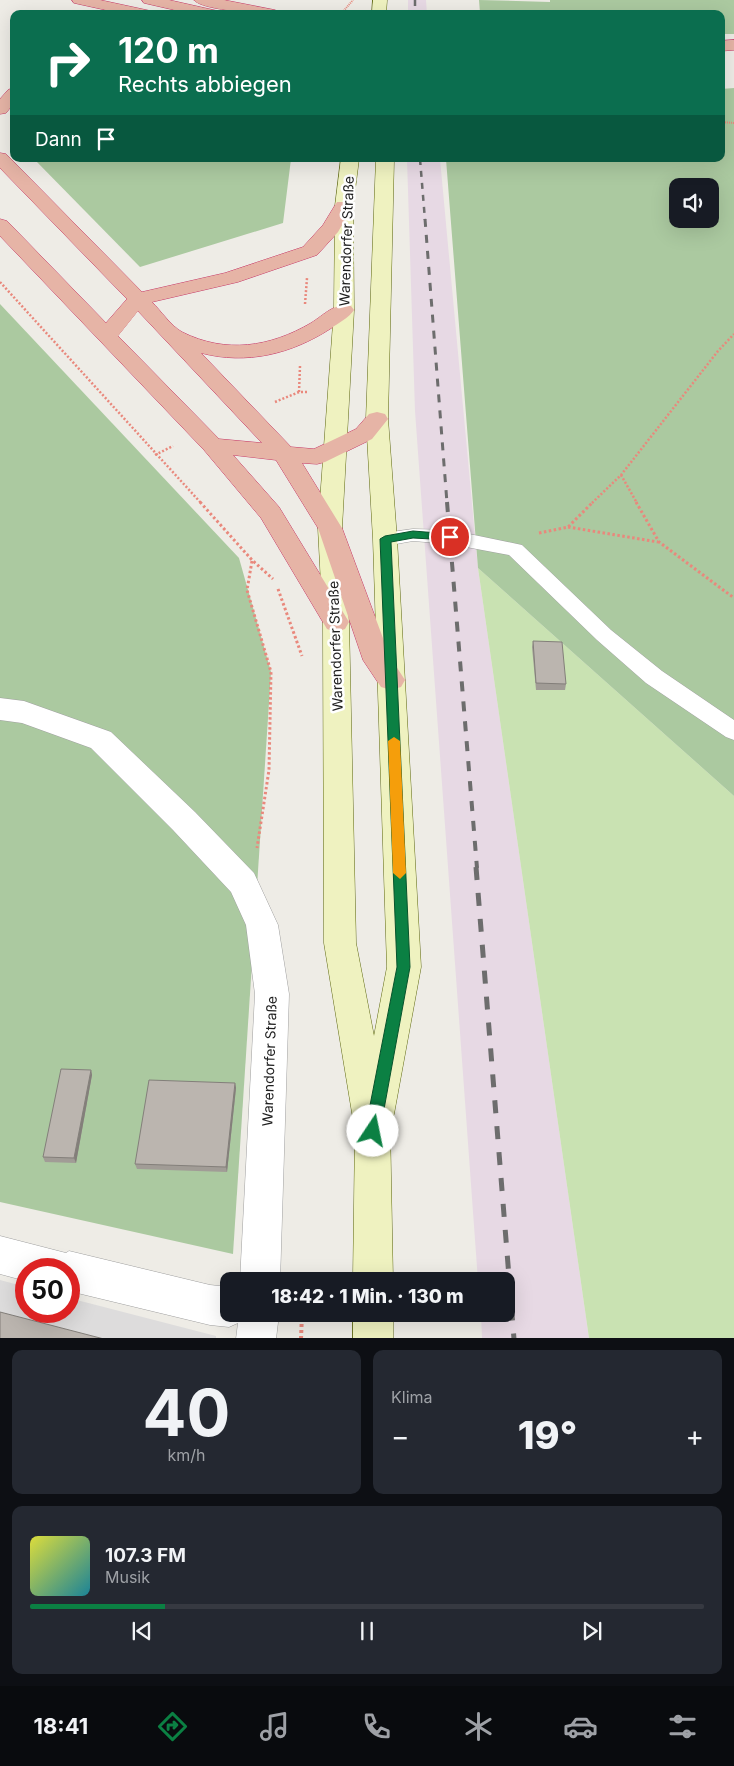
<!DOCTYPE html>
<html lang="de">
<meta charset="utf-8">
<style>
:root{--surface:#171b24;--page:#242831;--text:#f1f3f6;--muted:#9ea1a6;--line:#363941;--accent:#0b8043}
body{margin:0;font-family:Inter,sans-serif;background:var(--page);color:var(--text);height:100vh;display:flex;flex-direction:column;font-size:19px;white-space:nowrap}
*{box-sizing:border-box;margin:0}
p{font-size:16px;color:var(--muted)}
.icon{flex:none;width:28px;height:28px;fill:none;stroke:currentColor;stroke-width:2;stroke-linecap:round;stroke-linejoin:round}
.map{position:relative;height:1338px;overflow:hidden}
.panel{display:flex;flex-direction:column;gap:12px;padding:12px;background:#0d0f14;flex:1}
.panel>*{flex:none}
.top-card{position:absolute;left:10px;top:10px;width:715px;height:152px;border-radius:10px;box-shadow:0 5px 20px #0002;background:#0b6e4f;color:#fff;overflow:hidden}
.tools{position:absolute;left:669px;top:178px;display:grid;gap:10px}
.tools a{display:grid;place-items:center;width:50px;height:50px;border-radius:10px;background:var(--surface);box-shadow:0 5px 20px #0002;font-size:25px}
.speed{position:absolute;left:15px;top:1258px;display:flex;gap:10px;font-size:25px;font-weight:700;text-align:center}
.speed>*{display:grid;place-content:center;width:65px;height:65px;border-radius:50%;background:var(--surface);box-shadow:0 5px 20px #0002;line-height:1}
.speed .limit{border:8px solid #d22;background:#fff;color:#111}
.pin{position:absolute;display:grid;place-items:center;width:42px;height:42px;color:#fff;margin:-21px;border:2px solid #fff;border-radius:50%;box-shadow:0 1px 5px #0007}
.me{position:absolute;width:55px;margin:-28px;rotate:11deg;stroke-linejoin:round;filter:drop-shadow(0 0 4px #0008)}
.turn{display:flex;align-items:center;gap:18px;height:105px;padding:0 25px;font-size:22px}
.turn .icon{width:65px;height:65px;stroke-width:2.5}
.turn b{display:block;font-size:35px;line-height:42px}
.then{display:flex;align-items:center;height:48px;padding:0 25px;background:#0003;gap:10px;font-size:19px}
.big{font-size:38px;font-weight:800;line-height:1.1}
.panel .card{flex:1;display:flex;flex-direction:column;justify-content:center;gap:8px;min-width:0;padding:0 18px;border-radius:10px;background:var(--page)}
.panel .dial{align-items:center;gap:0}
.dial b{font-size:65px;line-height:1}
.song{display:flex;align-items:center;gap:15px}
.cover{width:60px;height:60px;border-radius:8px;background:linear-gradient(135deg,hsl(60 70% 55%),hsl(190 70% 35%))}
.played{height:5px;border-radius:2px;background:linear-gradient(90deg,var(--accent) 20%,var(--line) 20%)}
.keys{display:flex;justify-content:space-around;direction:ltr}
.heat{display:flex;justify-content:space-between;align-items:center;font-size:28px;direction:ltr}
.panel .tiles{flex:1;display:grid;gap:12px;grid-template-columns:1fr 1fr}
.card:last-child{grid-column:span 2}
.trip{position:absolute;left:220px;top:1272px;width:295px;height:50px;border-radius:10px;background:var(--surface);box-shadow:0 5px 20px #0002;font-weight:800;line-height:50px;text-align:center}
.menu{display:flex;height:80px;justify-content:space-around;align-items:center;background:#090b0e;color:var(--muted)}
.menu .icon{width:35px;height:35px}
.menu .selected{color:var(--accent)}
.menu b{font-size:22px;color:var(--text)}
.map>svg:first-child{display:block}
</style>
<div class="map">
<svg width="734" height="1339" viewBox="0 0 734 1339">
<rect width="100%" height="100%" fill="#eeece6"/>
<!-- residential -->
<polygon fill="#dddcdc" points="0,1280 26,1287 26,1311 69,1311 69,1298 216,1336 216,1338 0,1338"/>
<!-- industrial -->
<g fill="#e7d9e4">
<polygon points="408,0 426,0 427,14 408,14"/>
<polygon points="407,159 440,159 478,568 589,1338 482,1338 481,1314 506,1314 506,1281 478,1281 415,411"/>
</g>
<!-- grass -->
<polygon fill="#c9e2b2" points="478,568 734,796 734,1338 589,1338"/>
<!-- forest -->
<g fill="#abc9a0" fill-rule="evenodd">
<polygon points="479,0 550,2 550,0 734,0 734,34 721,34 721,14 484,14 480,13"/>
<path d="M734 88V796L478 568 446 159H721V89ZM678 186H710V219H678Z"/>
<polygon points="34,159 291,159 283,223 140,267"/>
<polygon points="0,304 239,558 271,672 233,1254 0,1202"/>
</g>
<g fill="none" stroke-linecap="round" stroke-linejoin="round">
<defs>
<polygon id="service" points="413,529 450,530 522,545 611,630 662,671 734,720 734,740 726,737 646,683 597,640 509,555 450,544 413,541 385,546 378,544 375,539 378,534"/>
<g id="minor">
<polygon points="0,698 24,701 111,732 195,812 254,873 278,925 289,994 280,1281 240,1281 255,994 246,925 231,892 173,830 91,748 22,723 0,720"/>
<polygon points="0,1236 66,1253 69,1251 210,1285 229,1287 229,1314 279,1314 276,1339 236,1339 238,1323 229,1327 210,1325 69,1291 69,1269 26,1269 26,1281 0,1274"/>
</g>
<g id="secondary">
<polygon points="373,0 387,0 386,14 372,14"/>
<polygon points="341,159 359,159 353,206 354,310 342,528 349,622 356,943 374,1036 387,967 373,539 366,419 376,159 394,159 388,419 397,539 421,967 394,1114 390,1124 393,1281 353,1281 355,1131 324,943 323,622 318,528 334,310 335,206"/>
<rect x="353" y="1314" width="40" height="25"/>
</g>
<g id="trunk">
<polygon points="72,0 100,0 151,11 153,14 124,14 74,3"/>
<polygon points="142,0 169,0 218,11 220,14 192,14 144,3"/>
<path d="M194 0H224L275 10 282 14C267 14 202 11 194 0Z"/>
<polygon points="734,40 734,50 721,51 721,41"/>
<polygon points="14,88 14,103 6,113 0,114 0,99 8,90"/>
<path d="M0 153 6 154 142 292 225 273 303 247 323 225 337 202H351L353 206 338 232 317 255 238 282 152 302C161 311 171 326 182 332 226 354 270 347 311 323 324 315 335 302 351 306L354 310C349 318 338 323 330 329 291 354 247 365 201 353L291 447 314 449 356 429 369 414 377 412 385 414 388 419 372 439 325 462 317 464 302 463 342 528 390 657 405 680 401 687 391 690 381 687 363 660 318 528 276 460 233 455 279 507 349 622 345 629 336 632 327 629 261 518 204 450 0 236V219L7 221 106 323 127 299 0 168ZM138 311 262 443 219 439 118 336Z"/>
</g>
</defs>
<!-- service casing -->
<use href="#service" stroke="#a0a0a0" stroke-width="1"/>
<!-- minor casing -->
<use href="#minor" stroke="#a0a0a0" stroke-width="1"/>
<!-- secondary casing -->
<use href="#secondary" stroke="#5f6912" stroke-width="1"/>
<!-- trunk casing -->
<use href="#trunk" stroke="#c63968" stroke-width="1"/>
<!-- path-far3 -->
<g stroke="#e9887c" stroke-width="2" stroke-dasharray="1 1" stroke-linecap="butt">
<polyline points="341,14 353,0"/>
<polyline points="721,122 734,123"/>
</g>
<!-- path-far2 -->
<g stroke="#e9887c" stroke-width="2.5" stroke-dasharray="2 2" stroke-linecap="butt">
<polyline points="0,282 201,503"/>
<polyline points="305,304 307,278"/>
<polyline points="299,392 300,366"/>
<polyline points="275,402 299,392 309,392"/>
<polyline points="155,455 173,446"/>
<polyline points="621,475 637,503"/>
<polyline points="592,503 621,475 718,351 734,334"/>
</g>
<!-- path-far1 -->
<g stroke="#e9887c" stroke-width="3" stroke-dasharray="2.5 2.5" stroke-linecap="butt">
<polyline points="200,502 252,560 273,579"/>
<polyline points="636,502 659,542 734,598"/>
<polyline points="568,527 658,542"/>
<polyline points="539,533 568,527 593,502"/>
<polyline points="252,561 247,590 271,672 269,770 257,848"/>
<polyline points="278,589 302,656"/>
</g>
<!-- path -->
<polyline stroke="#e9887c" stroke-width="4" stroke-dasharray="3 3" stroke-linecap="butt" points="301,1339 302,1314"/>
<!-- service -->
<use href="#service" fill="#fff" fill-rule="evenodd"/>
<!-- minor -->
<use href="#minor" fill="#fff" fill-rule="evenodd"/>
<!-- secondary -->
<use href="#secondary" fill="#eff2c0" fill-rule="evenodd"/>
<!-- trunk -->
<use href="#trunk" fill="#e6b4a6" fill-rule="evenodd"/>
<!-- rail-far3 -->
<g stroke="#6d6d6d" stroke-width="2.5" stroke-dasharray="6 6" stroke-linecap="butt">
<polyline points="415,0 415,14"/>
<polyline points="420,159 425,220"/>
</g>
<!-- rail-far2 -->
<polyline stroke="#6d6d6d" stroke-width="3" stroke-dasharray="8 8" stroke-linecap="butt" points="425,219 447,503"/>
<!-- rail-far1 -->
<polyline stroke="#6d6d6d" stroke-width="4" stroke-dasharray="10 10" stroke-linecap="butt" points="447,502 477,868"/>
<!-- rail -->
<polyline stroke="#6d6d6d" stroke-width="5" stroke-dasharray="13 13" stroke-linecap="butt" points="476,867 514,1339"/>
</g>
<!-- wall -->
<g fill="#a19c96">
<polygon points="533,641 566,684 565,690 536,690 532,647"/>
<polygon points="91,1070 92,1075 76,1163 45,1162 43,1157"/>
<polygon points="235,1083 236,1088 227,1172 137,1169 135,1164"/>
</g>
<!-- shaded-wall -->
<g fill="#837f7a">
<polygon points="91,1070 92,1075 76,1163 74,1158"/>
<polygon points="235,1083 236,1088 227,1172 226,1167"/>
</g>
<!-- building -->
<g fill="#bbb5af" stroke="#837f7a">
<polygon points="533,641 562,642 566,684 536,683"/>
<polygon points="61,1069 91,1070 74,1158 43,1157"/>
<polygon points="149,1080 235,1083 226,1167 135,1164"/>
<polygon points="0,1312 104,1339 0,1339"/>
</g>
<!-- route -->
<polygon fill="#0b8043" stroke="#07532c" points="413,531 450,534 455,537 450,540 413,538 391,542 410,967 380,1131 378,1136 373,1138 367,1136 365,1131 397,967 380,539 385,536"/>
<!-- slow -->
<polygon fill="#f59e0b" points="394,737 400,741 406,873 400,879 393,873 388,741"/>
<g text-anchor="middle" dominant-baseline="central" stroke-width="5" stroke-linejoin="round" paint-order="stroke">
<!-- street labels -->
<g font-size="14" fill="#1f1f1f" stroke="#fff">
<text transform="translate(346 241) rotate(-88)">Warendorfer Straße</text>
<text transform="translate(335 646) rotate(-92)">Warendorfer Straße</text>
<text transform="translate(269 1061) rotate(-88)">Warendorfer Straße</text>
</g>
</g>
</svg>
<div class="tools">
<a><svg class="icon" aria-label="sound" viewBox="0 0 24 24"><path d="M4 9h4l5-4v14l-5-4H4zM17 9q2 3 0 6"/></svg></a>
</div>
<div class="speed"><div class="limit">50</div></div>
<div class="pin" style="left:450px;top:537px;background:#d93025"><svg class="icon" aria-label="arrive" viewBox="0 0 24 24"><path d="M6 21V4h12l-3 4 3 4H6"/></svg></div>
<svg class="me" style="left:373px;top:1131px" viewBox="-20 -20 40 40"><circle r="19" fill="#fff"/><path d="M0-13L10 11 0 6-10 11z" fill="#0b8043"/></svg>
<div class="trip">18:42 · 1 Min. · 130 m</div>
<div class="top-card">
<div class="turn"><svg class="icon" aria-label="right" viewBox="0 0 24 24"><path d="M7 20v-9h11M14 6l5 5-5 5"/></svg><div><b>120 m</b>Rechts abbiegen</div></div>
<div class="then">Dann<svg class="icon" aria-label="arrive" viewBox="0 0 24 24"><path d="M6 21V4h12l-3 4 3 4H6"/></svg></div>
</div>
</div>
<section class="panel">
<div class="tiles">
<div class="card dial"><b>40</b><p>km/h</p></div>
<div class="card"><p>Klima</p>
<div class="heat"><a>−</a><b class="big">19°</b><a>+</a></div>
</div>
<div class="card">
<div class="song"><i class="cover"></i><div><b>107.3 FM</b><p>Musik</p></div></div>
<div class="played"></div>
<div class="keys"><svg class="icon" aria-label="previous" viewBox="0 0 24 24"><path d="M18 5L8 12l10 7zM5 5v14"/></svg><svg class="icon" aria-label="pause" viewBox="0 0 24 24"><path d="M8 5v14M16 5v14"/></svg><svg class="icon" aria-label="next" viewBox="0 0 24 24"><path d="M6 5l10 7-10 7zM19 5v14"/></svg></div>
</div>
</div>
</section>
<nav class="menu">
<b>18:41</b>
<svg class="icon selected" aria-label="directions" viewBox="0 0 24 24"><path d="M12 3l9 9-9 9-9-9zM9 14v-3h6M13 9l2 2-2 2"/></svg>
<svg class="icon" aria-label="music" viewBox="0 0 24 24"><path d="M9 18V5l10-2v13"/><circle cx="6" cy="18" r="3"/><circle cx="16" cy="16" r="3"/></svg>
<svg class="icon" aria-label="phone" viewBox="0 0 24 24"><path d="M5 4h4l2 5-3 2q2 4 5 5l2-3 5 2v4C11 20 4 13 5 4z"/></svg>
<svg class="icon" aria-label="climate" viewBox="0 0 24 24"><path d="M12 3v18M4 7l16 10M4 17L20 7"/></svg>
<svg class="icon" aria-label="car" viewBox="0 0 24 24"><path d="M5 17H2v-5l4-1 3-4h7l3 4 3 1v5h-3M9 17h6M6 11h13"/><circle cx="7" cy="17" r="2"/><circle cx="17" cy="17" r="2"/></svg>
<svg class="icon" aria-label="filters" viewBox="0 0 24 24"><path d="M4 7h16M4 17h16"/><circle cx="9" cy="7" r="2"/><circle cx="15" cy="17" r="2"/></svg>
</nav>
